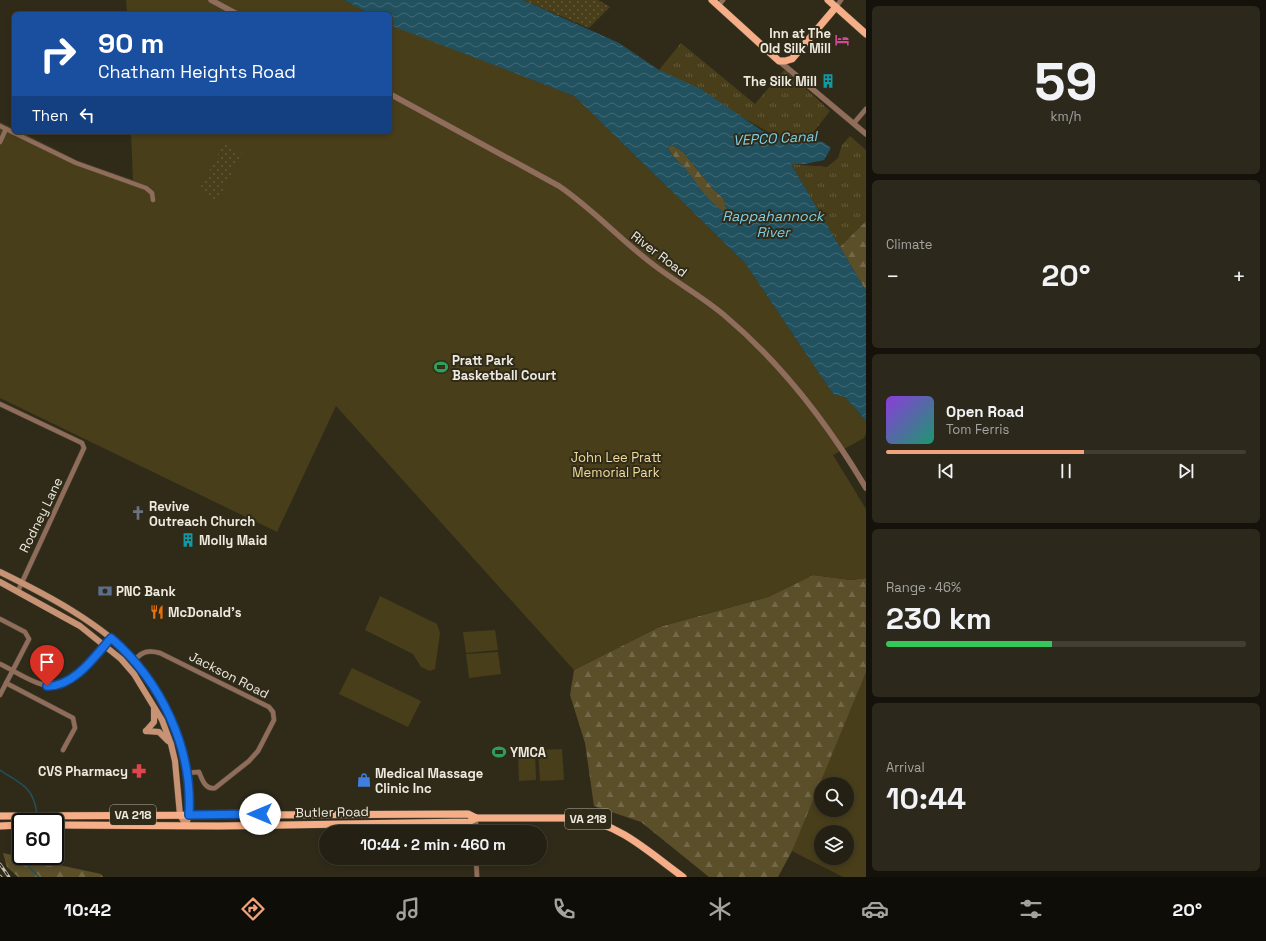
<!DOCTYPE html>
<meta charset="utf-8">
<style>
:root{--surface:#242013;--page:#2c281c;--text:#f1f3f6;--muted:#a3a3a0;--line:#413e33;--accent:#f1a17b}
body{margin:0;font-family:"Space Grotesk",sans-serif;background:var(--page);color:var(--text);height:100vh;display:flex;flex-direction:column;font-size:15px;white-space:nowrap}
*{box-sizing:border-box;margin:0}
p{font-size:13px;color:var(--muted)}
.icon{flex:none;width:22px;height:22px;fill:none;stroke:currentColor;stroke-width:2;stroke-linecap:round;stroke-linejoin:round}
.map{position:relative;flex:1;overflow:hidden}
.drawer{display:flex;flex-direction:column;gap:6px;padding:6px;background:#14120a;width:400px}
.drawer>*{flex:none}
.guide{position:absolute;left:12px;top:12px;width:380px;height:122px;border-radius:6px;box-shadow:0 2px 6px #0003,0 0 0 1px var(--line);background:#1a4fa0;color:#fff;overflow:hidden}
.fabs{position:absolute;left:814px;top:777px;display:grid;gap:8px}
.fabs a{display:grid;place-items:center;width:40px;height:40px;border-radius:50%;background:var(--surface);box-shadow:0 2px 6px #0003,0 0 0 1px var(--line);font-size:20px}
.speed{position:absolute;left:12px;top:813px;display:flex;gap:8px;font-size:20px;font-weight:700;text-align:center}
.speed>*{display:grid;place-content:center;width:52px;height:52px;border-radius:50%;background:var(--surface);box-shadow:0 2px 6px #0003,0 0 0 1px var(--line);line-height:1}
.speed .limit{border:2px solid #111;border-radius:6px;background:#fff;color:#111}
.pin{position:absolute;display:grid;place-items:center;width:34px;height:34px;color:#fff;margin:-41px -17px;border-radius:50% 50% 50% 0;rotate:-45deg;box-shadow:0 0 4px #0007}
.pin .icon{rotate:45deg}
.me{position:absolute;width:44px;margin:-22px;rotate:270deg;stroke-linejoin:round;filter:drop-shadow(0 0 3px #0008)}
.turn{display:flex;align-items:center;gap:14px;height:84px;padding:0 20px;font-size:18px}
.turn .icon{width:52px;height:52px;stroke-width:2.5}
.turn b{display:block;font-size:28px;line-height:34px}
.then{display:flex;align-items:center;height:38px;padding:0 20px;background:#0003;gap:8px;font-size:15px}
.big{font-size:30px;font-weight:700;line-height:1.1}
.drawer .card{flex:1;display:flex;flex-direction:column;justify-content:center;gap:6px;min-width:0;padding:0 14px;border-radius:6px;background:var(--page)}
.drawer .dial{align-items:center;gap:0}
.dial b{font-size:52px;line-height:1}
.song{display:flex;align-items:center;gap:12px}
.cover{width:48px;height:48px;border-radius:6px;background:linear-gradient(135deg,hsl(270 70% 55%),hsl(160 70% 35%))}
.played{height:4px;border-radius:2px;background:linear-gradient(90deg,var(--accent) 55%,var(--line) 55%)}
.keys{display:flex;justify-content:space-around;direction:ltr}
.heat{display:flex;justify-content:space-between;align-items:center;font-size:22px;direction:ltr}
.charge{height:6px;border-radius:3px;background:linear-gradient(90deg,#34c759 46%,var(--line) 0)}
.trip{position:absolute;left:319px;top:825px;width:228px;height:40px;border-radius:20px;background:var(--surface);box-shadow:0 2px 6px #0003,0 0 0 1px var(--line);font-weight:700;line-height:40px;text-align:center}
.tab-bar{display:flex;height:64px;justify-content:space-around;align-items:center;background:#0e0d08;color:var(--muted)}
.tab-bar .icon{width:28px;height:28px}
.tab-bar .selected{color:var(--accent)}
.tab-bar b{font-size:18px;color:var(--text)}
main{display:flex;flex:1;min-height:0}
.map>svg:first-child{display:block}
</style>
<main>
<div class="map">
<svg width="866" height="877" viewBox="0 0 866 877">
<defs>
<pattern id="grass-tufts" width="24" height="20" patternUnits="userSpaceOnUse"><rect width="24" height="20" fill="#493e1a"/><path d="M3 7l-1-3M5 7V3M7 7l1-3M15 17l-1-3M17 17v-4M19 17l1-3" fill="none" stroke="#645a3b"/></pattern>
<pattern id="forest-firs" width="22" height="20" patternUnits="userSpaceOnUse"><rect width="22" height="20" fill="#5b4f2a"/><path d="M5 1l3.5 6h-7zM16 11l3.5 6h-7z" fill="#736848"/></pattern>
<pattern id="garden-dots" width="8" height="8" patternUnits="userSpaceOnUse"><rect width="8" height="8" fill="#493e1a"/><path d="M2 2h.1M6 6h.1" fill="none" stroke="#645a3b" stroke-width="1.8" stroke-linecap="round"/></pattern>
<pattern id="water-waves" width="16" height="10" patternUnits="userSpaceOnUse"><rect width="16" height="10" fill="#21515e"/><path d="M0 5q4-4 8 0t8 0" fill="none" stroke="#426a75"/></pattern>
</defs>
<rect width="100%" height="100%" fill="#302b19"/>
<!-- grass -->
<g fill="url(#grass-tufts)">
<polygon points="681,43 755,104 785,69 830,111 808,139 779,138 659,70"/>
<polygon points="850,136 866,150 866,221 840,247 791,164 827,167 838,158 842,145"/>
</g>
<!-- forest -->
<g fill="url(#forest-firs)">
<path d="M672 145 683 152 714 190 724 199 727 212C716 214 694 180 687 171 682 164 670 156 668 147Z"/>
<polygon points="866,221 866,291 840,247"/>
<polygon points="813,575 851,580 866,578 866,700 821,784 813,812 778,877 709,877 641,822 594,806 585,743 570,695 574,670 659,627 768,597"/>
<polygon points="3,853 101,874 103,877 18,877 7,867"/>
</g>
<!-- park -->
<g fill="#493e1a" fill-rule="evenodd">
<polygon points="126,0 344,0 370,14 127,14"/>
<polygon points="390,24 574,96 745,263 833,394 845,397 866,421 866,433 864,438 833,455 866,509 866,578 851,580 813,575 768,597 659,627 574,670 336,406 277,532 0,398 0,122 14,129 14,132 21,132 76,160 133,180 131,132 390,132"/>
<polygon points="380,596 437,624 440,633 435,669 430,671 421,667 413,654 365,630"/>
<polygon points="495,630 498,650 466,653 463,632"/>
<polygon points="498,652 501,674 469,678 466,654"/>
<polygon points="352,668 421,701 408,727 339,694"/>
<path d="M866 672V877H843L792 851ZM821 784H847V810H821ZM821 832H847V858H821Z"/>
<polygon points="562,749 564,780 540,781 538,750"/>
<polygon points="518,754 535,754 536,780 519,781"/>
</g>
<!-- garden -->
<g fill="url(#garden-dots)">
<polygon points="523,0 598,0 610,7 589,28"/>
<polygon points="224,143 242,153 217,201 199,191"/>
</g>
<!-- water -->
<path fill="url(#water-waves)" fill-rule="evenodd" d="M344 0H523L619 43 659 70 701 89 761 130 778 138 823 142 831 148 824 160 805 164H791L866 291V421L845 397 833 394 745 263 574 96 395 27 390 24V14H370ZM672 145 683 152 714 190 724 199 727 212C716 212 693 179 686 169 680 163 670 156 668 147Z"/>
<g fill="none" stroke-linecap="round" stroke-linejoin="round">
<!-- stream -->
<g stroke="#21515e" stroke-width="1.5">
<path d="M0 770C22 785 33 786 37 814"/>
<polyline points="39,877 28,866 30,861 39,856"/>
</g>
<defs>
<g id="minor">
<polyline points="718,6 723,0"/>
<polyline points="836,7 841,0"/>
<polyline points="854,123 866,109"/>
<polyline points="0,126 76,163 146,188 152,193 153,200"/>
<polyline points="0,142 6,129"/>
<polyline points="0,404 82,443 84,448 18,591"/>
<polyline points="0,619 25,632 29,639 0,695"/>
<path d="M135 660C142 651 149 650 160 653L269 707 273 712 274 720 258 751 249 761 215 788C205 790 202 779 199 772L186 773"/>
<path d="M0 664C13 670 27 680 41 684 70 693 95 657 111 638"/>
<polyline points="6,683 73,718 75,728 63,750"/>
<polyline points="476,832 476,818"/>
<polyline points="476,858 477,877"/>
</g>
<g id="tertiary">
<polyline points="211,0 237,14"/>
<polyline points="779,61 866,134"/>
<path d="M390 94 559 186C590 207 616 235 645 258 670 279 699 294 724 315 781 363 828 424 866 488"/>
</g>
<g id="secondary">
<path d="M0 572C45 594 103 624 136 662 149 676 159 694 167 711 176 730 183 750 186 771 188 790 192 807 186 825"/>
<polyline points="0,582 80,626 121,659 134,674 162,720 171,744 175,761 180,815 186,825"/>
<polyline points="146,731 159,732 168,741"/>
<polyline points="146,731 154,722 154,709"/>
</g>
<g id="primary">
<polyline points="712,0 779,61 785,61 792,59 836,7"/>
<polyline points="828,0 866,34"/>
<path d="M0 816 468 814 476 818H579C620 824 651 854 683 877"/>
<polyline points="55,825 219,826 469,822 476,818"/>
<polyline points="0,826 21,825"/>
</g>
</defs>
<!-- minor casing -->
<use href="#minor" stroke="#4b4635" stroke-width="5.5"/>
<!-- tertiary casing -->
<use href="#tertiary" stroke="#4b4635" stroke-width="6"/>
<!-- secondary casing -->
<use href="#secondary" stroke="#4b4635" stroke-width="7"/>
<!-- primary casing -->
<use href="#primary" stroke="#4b4635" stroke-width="8"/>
<!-- minor -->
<use href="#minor" stroke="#8f6d5a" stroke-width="4.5"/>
<!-- tertiary -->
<use href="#tertiary" stroke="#8f6d5a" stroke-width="5.5"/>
<!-- secondary -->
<use href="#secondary" stroke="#c89274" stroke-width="6"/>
<!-- primary -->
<use href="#primary" stroke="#f5ae87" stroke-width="7"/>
<defs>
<g id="rail">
<polyline points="0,864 9,877"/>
<polyline points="0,876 1,877"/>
</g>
</defs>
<!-- rail casing -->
<use href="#rail" stroke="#c6c2b5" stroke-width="3"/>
<!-- rail -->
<use href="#rail" stroke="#302b19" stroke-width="1.5" stroke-dasharray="4.5" stroke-linecap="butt"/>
</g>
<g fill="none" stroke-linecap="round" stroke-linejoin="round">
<defs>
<path id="route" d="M47 686C74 687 95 656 111 638 161 681 193 748 189 815L260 814"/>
</defs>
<!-- route casing -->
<use href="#route" stroke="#114b97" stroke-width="10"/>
<!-- route -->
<use href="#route" stroke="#1a73e8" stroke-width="7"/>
</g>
<!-- icons -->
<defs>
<symbol id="hotel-bare" viewBox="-9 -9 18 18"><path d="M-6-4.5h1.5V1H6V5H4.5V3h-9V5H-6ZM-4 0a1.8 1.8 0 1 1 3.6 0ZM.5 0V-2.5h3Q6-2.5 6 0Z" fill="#d1479c" stroke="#302b19" stroke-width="2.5" paint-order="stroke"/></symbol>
<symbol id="building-bare" viewBox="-9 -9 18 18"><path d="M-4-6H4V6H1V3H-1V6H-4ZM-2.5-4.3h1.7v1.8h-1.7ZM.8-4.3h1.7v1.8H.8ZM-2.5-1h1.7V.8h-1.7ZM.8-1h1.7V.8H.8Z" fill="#0f9aa8" stroke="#302b19" stroke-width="2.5" paint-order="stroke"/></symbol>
<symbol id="stadium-bare" viewBox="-9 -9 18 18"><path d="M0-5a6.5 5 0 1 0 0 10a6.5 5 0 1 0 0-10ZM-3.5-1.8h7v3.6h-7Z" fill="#2e9e5b" stroke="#302b19" stroke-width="2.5" paint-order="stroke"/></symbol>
<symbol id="church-bare" viewBox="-9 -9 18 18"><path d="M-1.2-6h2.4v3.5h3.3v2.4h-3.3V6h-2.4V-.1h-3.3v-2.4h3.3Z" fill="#6b7280" stroke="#302b19" stroke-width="2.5" paint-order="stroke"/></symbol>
<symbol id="bank-bare" viewBox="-9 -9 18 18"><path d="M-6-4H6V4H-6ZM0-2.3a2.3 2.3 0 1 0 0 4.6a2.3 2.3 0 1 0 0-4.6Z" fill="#5c6f8a" stroke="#302b19" stroke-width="2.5" paint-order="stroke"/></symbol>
<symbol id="restaurant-bare" viewBox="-9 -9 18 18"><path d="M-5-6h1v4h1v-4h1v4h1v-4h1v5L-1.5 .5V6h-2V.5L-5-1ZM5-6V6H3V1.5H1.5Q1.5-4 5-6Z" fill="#e8710a" stroke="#302b19" stroke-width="2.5" paint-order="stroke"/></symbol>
<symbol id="pharmacy-bare" viewBox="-9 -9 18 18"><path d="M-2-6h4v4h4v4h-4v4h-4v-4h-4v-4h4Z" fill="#e0444e" stroke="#302b19" stroke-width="2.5" paint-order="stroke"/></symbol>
<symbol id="shop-bare" viewBox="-9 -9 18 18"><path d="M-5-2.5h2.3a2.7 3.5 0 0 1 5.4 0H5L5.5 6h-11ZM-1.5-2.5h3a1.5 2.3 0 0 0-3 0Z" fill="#3f7fe0" stroke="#302b19" stroke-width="2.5" paint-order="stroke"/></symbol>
</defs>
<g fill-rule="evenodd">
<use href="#hotel-bare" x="832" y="30" width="20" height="20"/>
<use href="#building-bare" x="818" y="71" width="20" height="20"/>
<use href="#stadium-bare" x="431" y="357" width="20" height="20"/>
<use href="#church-bare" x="128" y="503" width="20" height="20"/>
<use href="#building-bare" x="178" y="530" width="20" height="20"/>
<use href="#bank-bare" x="95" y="581" width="20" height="20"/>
<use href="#restaurant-bare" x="147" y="602" width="20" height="20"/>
<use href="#stadium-bare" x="489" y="742" width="20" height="20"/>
<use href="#pharmacy-bare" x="129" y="761" width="20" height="20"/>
<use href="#shop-bare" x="354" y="770" width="20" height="20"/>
</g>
<g text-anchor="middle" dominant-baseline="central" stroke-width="4" stroke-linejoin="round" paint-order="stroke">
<!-- shield labels -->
<g fill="#302b19" stroke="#b5b1a4" stroke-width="1">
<rect x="110" y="805" width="46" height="20" rx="3"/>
<rect x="565" y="809" width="46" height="20" rx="3"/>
</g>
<g font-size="12" font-weight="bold" fill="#eeeadf">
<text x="133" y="815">VA 218</text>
<text x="588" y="819">VA 218</text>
</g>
<!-- poi labels -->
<g font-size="13" font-weight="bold" fill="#eeeadf" stroke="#302b19" text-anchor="start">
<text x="831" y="33" text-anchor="end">Inn at The<tspan x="831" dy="15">Old Silk Mill</tspan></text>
<text x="817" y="81" text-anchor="end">The Silk Mill</text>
<text x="452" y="360">Pratt Park<tspan x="452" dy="15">Basketball Court</tspan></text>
<text x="149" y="506">Revive<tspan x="149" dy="15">Outreach Church</tspan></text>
<text x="199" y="540">Molly Maid</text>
<text x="116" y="591">PNC Bank</text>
<text x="168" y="612">McDonald's</text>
<text x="510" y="752">YMCA</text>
<text x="128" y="771" text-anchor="end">CVS Pharmacy</text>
<text x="375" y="773">Medical Massage<tspan x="375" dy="15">Clinic Inc</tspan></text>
</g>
<!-- street labels -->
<g font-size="13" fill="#eeeadf" stroke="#302b19">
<text transform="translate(659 254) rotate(37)">River Road</text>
<text transform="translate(41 515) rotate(-64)">Rodney Lane</text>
<text transform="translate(229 675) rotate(27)">Jackson Road</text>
<text transform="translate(332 812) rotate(-1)">Butler Road</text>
</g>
<!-- park labels -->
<g font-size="13" fill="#f1dc9b" stroke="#302b19">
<text x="616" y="457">John Lee Pratt<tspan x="616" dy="15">Memorial Park</tspan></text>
</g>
<!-- water labels -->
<g font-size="14" font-style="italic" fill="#7fd0e7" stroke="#302b19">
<text transform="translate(775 138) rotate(-3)">VEPCO Canal</text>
<text x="773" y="216">Rappahannock<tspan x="773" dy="16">River</tspan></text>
</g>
</g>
</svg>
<div class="fabs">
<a><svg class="icon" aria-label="search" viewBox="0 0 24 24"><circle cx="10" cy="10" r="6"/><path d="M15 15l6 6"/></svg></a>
<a><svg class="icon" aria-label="layers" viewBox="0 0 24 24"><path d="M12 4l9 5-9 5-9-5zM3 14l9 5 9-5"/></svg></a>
</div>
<div class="speed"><div class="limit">60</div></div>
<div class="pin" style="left:47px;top:686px;background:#d93025"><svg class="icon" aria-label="arrive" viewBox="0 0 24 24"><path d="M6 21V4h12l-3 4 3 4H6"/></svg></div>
<svg class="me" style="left:260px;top:814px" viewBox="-20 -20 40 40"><circle r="19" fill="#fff"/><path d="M0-13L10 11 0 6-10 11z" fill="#1a73e8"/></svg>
<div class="trip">10:44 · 2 min · 460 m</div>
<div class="guide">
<div class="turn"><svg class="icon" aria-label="right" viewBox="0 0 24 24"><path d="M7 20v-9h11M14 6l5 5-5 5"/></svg><div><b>90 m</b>Chatham Heights Road</div></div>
<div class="then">Then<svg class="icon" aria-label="left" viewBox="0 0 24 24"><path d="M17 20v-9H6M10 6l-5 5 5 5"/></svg></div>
</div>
</div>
<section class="drawer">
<div class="card dial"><b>59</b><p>km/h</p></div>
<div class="card"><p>Climate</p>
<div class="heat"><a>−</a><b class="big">20°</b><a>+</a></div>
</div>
<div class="card">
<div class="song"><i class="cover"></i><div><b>Open Road</b><p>Tom Ferris</p></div></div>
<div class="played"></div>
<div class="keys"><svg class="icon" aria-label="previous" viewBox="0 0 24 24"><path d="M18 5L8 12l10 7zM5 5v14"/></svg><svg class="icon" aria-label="pause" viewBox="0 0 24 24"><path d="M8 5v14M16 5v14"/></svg><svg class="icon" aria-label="next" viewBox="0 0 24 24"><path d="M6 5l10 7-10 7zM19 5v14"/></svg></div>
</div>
<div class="card"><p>Range · 46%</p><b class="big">230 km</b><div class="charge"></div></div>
<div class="card"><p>Arrival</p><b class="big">10:44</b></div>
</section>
</main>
<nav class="tab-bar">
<b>10:42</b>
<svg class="icon selected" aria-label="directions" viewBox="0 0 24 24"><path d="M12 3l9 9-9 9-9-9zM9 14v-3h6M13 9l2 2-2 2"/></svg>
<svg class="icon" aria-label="music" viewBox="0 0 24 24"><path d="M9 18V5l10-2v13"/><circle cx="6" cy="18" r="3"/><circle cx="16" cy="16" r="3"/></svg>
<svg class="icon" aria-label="phone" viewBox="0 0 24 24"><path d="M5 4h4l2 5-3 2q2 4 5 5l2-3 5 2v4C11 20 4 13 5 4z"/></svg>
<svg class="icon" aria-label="climate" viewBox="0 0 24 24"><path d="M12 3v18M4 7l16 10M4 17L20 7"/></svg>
<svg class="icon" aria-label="car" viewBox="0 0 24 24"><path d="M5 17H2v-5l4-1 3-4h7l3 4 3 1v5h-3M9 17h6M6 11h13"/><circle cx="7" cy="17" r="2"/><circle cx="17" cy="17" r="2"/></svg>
<svg class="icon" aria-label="filters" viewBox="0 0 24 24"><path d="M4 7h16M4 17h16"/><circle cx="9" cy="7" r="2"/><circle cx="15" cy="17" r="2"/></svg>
<b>20°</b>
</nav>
